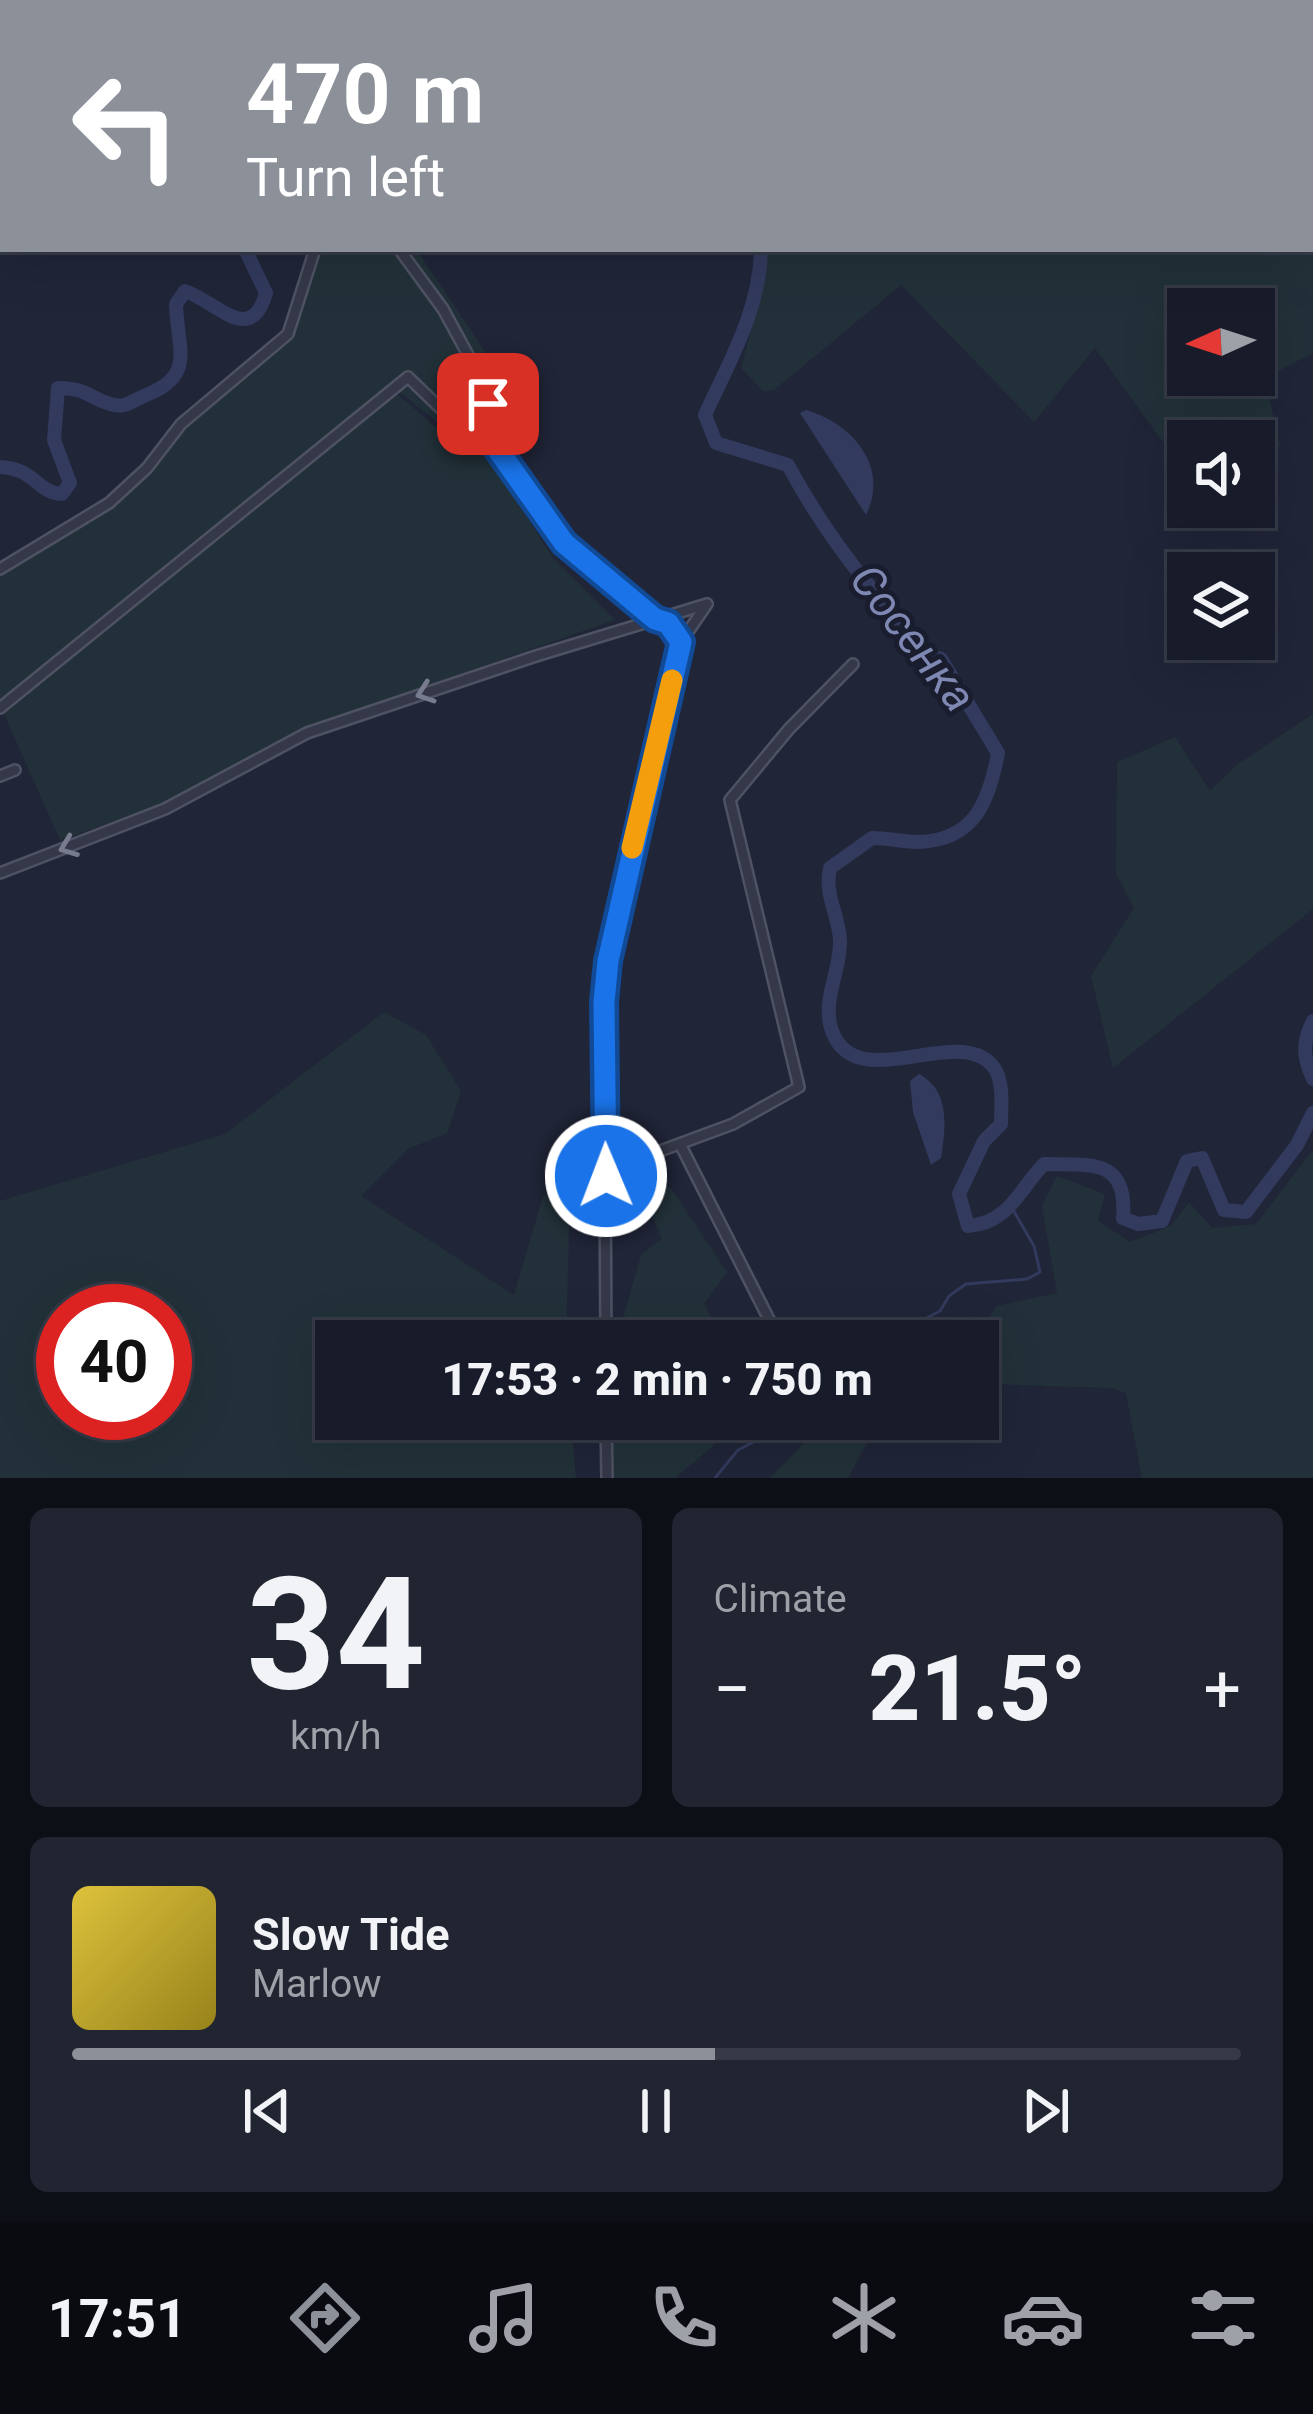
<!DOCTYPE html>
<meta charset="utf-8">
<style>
:root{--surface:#181c2a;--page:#212532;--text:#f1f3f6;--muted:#9fa1a8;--line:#363a47;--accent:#8c9099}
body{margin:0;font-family:Roboto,sans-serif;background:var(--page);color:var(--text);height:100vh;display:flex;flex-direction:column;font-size:45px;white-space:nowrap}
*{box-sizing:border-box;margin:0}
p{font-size:39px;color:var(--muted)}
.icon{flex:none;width:66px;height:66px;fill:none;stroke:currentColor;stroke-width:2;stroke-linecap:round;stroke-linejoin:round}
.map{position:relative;height:1478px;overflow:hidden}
.details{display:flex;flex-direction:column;gap:30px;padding:30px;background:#0d0f17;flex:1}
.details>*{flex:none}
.hud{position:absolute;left:0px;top:0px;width:1314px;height:252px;box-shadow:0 12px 48px #0002,0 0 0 3px var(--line);background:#8c9099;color:#fff;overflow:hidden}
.needle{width:78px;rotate:267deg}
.fabs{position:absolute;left:1167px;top:288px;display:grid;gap:24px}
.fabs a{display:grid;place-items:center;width:108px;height:108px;border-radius:0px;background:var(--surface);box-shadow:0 12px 48px #0002,0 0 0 3px var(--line);font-size:60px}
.speed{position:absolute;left:36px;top:1284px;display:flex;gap:24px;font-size:60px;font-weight:700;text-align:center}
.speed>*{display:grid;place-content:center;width:156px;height:156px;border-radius:50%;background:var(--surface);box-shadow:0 12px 48px #0002,0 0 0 3px var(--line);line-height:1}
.speed .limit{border:18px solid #d22;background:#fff;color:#111}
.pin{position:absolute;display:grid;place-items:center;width:102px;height:102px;color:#fff;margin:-51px;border-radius:24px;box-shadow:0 6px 18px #0006}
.me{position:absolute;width:132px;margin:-66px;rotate:359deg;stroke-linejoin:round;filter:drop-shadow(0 0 9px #0008)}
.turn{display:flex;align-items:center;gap:42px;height:252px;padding:0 48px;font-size:54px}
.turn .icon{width:156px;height:156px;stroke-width:2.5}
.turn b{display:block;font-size:84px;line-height:102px}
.big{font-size:90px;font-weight:800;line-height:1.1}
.details .widget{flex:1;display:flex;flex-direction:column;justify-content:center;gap:18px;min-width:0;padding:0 42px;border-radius:18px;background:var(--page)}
.details .dial{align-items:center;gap:0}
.dial b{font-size:156px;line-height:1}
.song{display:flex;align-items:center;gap:36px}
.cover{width:144px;height:144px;border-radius:18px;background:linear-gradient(135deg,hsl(50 70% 55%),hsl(50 70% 35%))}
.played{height:12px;border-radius:6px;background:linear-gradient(90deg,var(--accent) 55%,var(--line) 55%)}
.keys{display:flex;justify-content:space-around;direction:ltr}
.heat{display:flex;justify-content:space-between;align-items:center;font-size:66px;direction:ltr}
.details .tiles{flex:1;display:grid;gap:30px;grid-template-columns:1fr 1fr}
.widget:last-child{grid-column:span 2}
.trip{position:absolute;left:315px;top:1320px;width:684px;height:120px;border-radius:0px;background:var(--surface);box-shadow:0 12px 48px #0002,0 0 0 3px var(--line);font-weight:800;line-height:120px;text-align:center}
.dock{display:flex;height:192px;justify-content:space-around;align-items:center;background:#0a0b11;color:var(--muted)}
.dock .icon{width:84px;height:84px}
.dock .selected{color:var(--accent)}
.dock b{font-size:54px;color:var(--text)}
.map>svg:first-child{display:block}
</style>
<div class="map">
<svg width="1313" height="1478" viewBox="0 0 1313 1478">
<rect width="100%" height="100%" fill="#202538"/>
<!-- green -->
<g fill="#223139" fill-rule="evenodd">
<path d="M185 0H1313V353L1265 378 1280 446 1254 469V441H1188V477L1095 348 1034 422 901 285 774 390 763 391 741 368 764 281V249H1311V3ZM1254 309V375H1188V309Z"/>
<polygon points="323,249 416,249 496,368 489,413 457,438 391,385 0,706 0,572 55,542 130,487 184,425 293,337 294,319"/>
<polygon points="396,393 455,444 481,447 553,558 615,620 302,729 157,806 60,840 4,714"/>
<polygon points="1313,714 1313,909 1113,1068 1091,976 1134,908 1116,873 1117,762 1175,737 1210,791 1237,765"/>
<path d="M384 1012 426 1035 461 1091 447 1133 408 1149 361 1196 514 1295 543 1196 570 1197 566 1341H336V1419H571L576 1478H0V1201L225 1134ZM165 1311V1413H63V1311Z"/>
<polygon points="1313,1150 1313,1478 1142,1478 1126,1393 1112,1388 987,1384 980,1334 996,1306 1057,1293 1042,1206 1057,1176 1105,1194 1098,1221 1130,1242 1171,1226 1189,1202 1212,1228 1256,1224"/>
<polygon points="638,1182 670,1187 727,1272 704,1304 723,1341 636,1341 645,1331 621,1326 641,1255 662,1239"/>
<polygon points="613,1419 745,1419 675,1478 612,1478"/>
<polygon points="839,1419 880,1419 848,1478 770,1478 811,1436"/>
</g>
<!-- water -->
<g fill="#323a5d">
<path d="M806 410C852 423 890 467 866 515L800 413Z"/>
<path d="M919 1074C950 1090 946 1127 941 1158L931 1165 913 1112 910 1081Z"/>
</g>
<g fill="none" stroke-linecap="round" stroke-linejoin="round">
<!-- stream -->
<g stroke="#323a5d" stroke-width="3">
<polyline points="613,3 613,0"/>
<polyline points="881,1341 889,1327 904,1330 940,1311 949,1296 966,1284 1027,1279 1040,1272 1034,1246 1012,1208"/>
<polyline points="715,1478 738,1450 761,1438 780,1419"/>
</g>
<!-- river -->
<g stroke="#323a5d" stroke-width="14">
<polyline points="0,5 3,14"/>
<path d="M761 249C760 310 730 360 705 415L716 443 788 465C810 506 837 546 866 582 887 607 900 618 913 650L941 659 998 753C989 801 975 840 919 842 904 842 888 838 872 838L830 868C824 896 839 914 840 941 841 968 824 996 830 1024 849 1104 962 1018 995 1069 1004 1084 1001 1107 1001 1124L984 1141 959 1194 968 1226C1009 1223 1018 1191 1044 1164 1091 1165 1128 1158 1123 1218L1138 1224 1162 1221 1187 1161 1202 1158 1224 1210 1246 1212 1297 1145 1313 1113"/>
<path d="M0 467C37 469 35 492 62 494L70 483 54 440 58 388C89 389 85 396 110 404 125 409 131 401 144 396 197 376 177 349 176 304L185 291C217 302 251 347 266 293L245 249"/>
<path d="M1313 1021C1302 1042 1303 1058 1313 1079"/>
</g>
<defs>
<g id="minor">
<polyline points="0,151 3,156"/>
<polyline points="0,220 3,217"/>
<polyline points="399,249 443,309 486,388 486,433"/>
<polyline points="0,569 109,503 147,468 181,424 288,334 315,249"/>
<polyline points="0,708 408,377 470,437 486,433 564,543 655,619 675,630 681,642"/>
<polyline points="0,776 15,770"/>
<polyline points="0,873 165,809 307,733 536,656 707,604"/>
<polyline points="680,1144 780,1341"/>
<polyline points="606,1171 733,1124 799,1087 730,800 789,729 853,664"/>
<polyline points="606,1341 604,1002 608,961 681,642 707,604"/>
<polyline points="606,1419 607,1478"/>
</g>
</defs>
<!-- minor casing -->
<use href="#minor" stroke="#4e5263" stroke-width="14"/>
<!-- minor -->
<use href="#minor" stroke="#343848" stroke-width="9"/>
</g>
<!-- one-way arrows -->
<defs><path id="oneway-chevron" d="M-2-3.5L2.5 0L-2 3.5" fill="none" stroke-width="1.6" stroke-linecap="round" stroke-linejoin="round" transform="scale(3)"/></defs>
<g stroke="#777b8d">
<use href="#oneway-chevron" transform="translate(425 693) rotate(161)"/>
<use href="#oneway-chevron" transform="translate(68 847) rotate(159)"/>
</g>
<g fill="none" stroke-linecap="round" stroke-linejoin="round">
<defs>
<polyline id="route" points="488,404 486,433 564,543 655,619 668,623 681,642 608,961 604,1002 606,1176"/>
</defs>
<!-- route casing -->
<use href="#route" stroke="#114b97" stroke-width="30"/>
<!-- route -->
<use href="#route" stroke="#1a73e8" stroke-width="21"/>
<!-- slow -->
<polyline stroke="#f59e0b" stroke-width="21" points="632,848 672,680"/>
</g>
<g text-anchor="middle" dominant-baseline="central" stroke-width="10" stroke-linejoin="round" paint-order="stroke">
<!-- water labels -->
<g font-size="45" font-style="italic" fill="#7e88b2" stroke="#191d2d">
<text transform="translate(913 638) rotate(52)">Сосенка</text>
</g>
</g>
</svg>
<div class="fabs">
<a><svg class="needle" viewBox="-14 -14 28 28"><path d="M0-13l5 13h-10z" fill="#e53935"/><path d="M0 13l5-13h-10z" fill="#9fa1a8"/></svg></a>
<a><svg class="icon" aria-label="sound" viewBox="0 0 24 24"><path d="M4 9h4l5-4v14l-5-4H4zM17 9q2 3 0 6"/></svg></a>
<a><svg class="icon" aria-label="layers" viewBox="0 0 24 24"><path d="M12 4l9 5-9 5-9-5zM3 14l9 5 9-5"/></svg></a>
</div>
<div class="speed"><div class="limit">40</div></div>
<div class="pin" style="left:488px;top:404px;background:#d93025"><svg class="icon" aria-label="arrive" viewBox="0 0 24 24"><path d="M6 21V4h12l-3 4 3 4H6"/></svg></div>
<svg class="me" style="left:606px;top:1176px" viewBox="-20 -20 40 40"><circle r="17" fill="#1a73e8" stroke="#fff" stroke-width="3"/><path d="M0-11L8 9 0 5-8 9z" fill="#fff"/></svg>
<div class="trip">17:53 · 2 min · 750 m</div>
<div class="hud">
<div class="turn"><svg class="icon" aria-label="left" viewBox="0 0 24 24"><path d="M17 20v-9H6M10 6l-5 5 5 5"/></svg><div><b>470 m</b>Turn left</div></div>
</div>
</div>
<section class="details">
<div class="tiles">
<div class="widget dial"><b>34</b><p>km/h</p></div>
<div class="widget"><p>Climate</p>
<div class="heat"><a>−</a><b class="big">21.5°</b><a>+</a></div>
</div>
<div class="widget">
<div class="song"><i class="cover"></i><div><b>Slow Tide</b><p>Marlow</p></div></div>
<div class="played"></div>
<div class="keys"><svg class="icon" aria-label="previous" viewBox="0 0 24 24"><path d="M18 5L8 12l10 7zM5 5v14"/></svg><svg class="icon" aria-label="pause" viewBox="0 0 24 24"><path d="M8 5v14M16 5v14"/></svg><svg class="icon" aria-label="next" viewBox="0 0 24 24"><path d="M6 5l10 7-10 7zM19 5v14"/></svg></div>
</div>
</div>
</section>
<nav class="dock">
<b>17:51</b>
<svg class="icon selected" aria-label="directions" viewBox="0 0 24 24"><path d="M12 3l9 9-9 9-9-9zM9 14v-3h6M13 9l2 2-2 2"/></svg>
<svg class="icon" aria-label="music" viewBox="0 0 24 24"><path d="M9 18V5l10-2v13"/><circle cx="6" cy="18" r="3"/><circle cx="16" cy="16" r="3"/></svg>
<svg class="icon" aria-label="phone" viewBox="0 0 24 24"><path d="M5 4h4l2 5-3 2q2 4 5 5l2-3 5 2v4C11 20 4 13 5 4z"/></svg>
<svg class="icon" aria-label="climate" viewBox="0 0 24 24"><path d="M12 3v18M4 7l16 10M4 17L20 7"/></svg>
<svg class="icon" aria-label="car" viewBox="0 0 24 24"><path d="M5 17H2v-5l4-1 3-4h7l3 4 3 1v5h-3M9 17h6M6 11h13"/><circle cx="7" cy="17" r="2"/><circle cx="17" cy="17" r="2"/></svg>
<svg class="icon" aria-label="filters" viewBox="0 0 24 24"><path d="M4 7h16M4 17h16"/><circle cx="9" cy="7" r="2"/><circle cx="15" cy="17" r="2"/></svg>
</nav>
